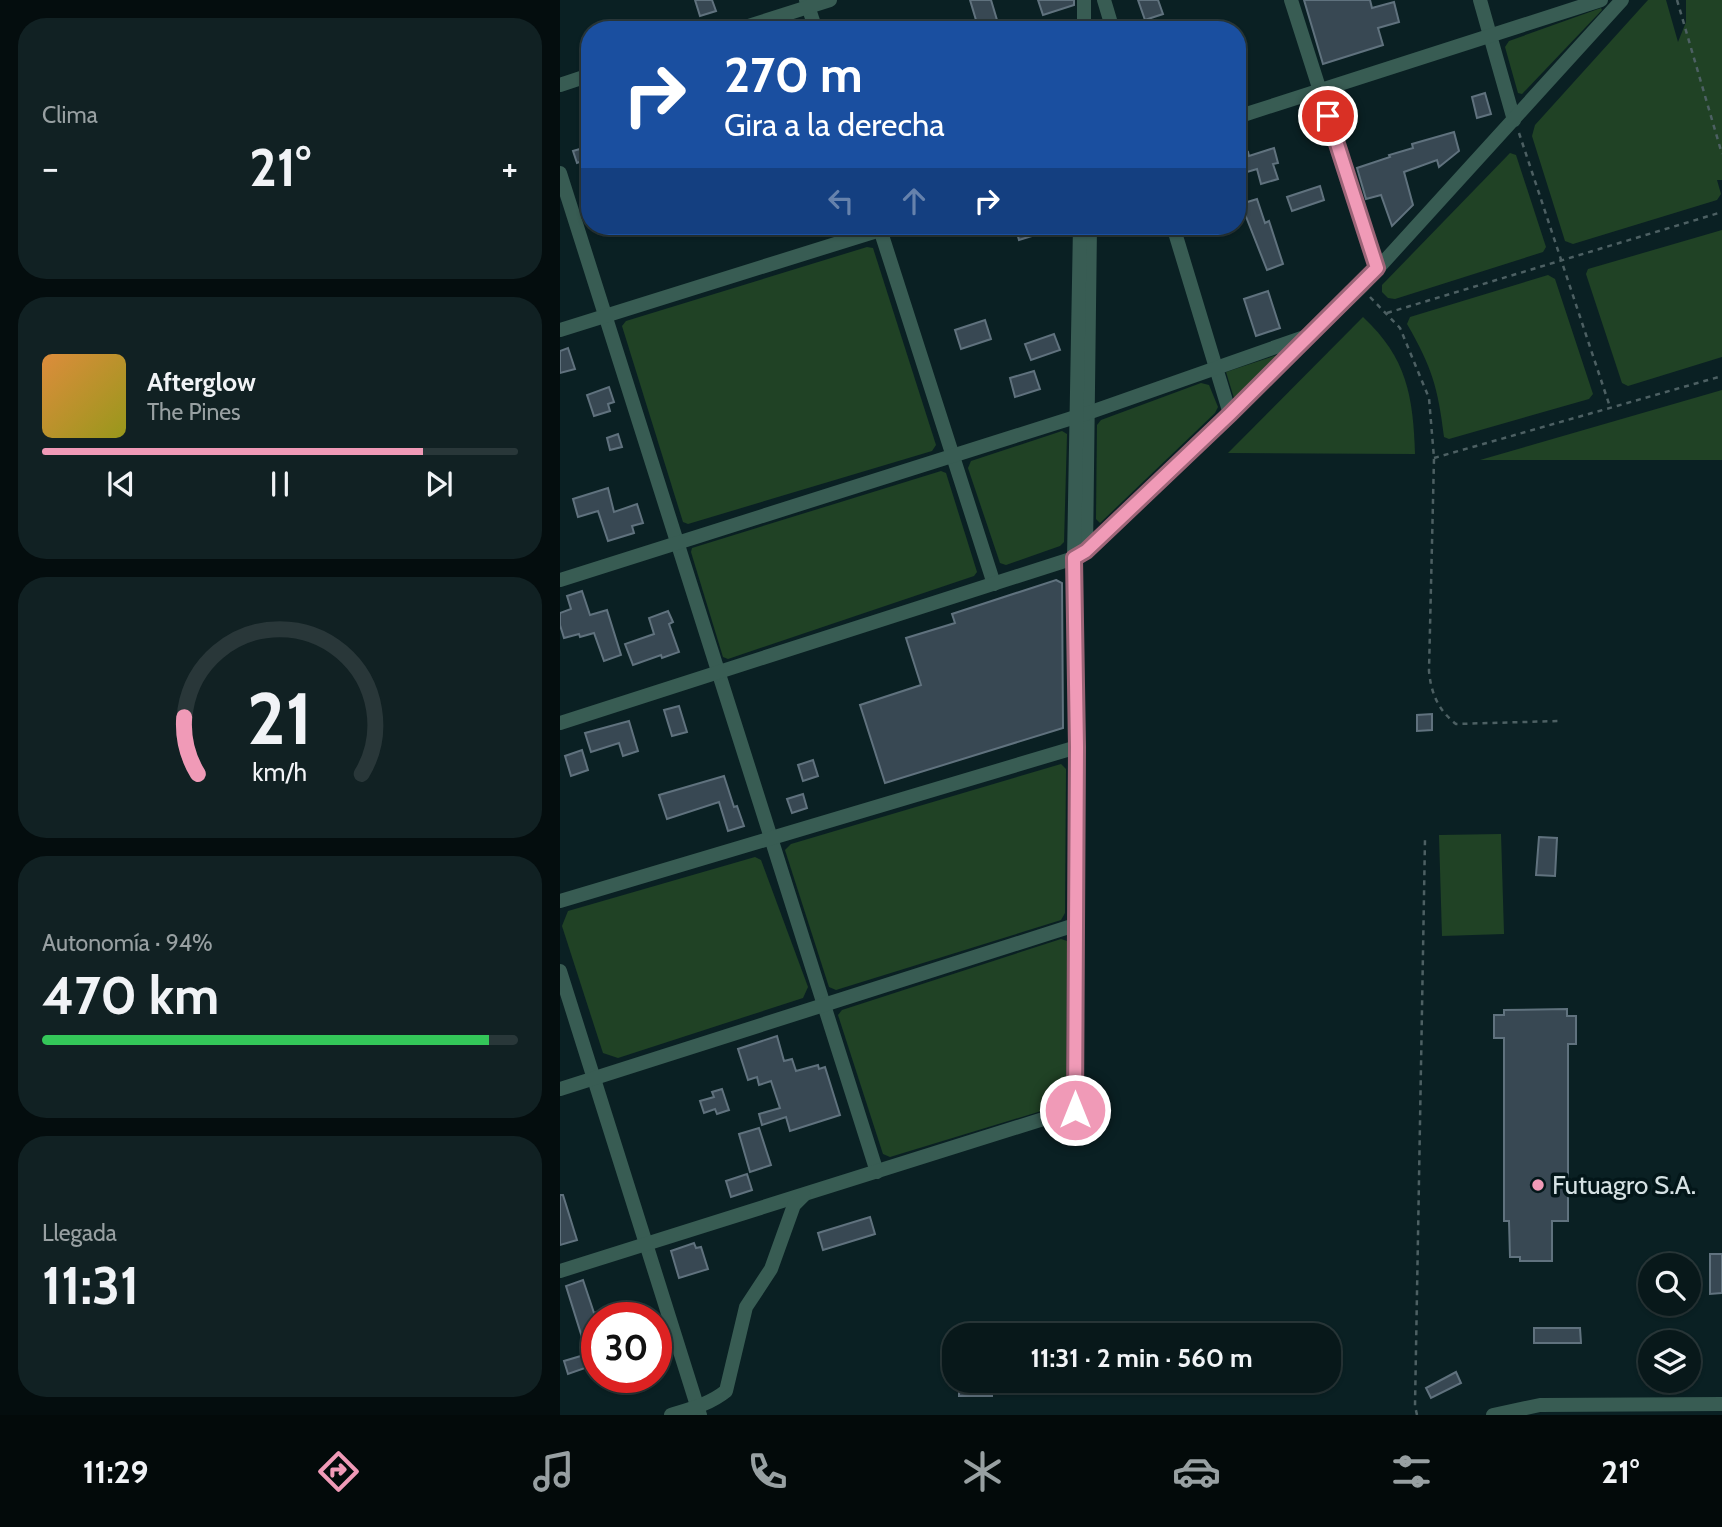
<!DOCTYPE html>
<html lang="es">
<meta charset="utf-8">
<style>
:root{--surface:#08181a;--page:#112123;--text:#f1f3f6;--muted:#98a0a2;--line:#293739;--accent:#f09ab7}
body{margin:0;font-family:Cabin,sans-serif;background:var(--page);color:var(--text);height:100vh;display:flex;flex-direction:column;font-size:26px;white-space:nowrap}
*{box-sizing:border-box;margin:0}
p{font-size:23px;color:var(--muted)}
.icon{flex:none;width:38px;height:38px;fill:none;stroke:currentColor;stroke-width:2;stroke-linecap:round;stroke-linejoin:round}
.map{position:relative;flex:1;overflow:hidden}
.side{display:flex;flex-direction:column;gap:18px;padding:18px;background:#040d0e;width:560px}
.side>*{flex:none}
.top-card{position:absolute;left:21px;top:21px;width:665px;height:214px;border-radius:28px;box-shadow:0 2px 5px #0004,0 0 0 2px var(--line);background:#1a4fa0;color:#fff;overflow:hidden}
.tools{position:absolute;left:1078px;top:1253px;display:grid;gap:14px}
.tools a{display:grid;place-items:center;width:63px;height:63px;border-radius:50%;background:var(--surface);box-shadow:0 2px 5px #0004,0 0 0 2px var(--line);font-size:35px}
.speed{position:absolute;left:21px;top:1302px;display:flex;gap:14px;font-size:35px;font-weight:700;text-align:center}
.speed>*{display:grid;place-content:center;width:91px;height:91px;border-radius:50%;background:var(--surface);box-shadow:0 2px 5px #0004,0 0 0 2px var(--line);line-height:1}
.speed .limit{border:10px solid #d22;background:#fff;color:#111}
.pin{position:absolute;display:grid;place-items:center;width:60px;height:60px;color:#fff;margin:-30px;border:4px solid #fff;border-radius:50%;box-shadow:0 2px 7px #0007}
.me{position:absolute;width:77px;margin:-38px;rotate:0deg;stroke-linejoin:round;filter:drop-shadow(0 0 5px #0008)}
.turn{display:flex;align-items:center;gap:24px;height:147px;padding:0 28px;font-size:32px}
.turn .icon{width:91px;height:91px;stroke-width:2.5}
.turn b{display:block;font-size:49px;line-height:60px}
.lanes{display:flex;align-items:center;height:66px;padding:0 28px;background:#0003;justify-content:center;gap:35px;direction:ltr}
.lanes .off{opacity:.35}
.big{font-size:52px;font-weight:700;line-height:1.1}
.side .widget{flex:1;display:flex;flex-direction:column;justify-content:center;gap:10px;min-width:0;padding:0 24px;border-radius:28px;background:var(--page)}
.side .dial{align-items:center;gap:0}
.dial svg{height:182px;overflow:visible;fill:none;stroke:var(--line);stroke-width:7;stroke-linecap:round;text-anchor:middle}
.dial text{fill:var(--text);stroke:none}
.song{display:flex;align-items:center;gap:21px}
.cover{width:84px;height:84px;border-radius:10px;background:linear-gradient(135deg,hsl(30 70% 55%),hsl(60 70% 35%))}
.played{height:7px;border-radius:4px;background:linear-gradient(90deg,var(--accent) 80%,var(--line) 80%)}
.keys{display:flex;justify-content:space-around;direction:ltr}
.heat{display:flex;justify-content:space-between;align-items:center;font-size:38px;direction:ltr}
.charge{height:10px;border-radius:5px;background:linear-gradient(90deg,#34c759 94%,var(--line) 0)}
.trip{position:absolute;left:382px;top:1323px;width:399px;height:70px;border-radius:28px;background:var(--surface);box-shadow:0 2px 5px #0004,0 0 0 2px var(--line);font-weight:700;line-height:70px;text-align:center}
.dock{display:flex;height:112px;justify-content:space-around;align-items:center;background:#030a0a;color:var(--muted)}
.dock .icon{width:49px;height:49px}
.dock .active{color:var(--accent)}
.dock b{font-size:32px;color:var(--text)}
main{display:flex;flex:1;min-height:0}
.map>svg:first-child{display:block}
</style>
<main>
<section class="side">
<div class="widget"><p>Clima</p>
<div class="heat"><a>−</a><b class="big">21°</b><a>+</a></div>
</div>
<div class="widget">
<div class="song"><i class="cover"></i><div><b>Afterglow</b><p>The Pines</p></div></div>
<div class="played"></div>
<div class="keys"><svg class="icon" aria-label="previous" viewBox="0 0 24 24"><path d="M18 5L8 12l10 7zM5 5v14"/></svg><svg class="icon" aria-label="pause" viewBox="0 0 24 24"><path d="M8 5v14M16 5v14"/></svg><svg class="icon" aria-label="next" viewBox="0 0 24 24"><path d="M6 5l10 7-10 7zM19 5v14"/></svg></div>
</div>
<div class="widget dial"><svg viewBox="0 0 100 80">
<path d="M14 69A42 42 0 1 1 86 69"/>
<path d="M14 69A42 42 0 0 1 8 44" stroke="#f09ab7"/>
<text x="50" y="56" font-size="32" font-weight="700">21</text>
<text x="50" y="72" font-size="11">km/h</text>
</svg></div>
<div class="widget"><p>Autonomía · 94%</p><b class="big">470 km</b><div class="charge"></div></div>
<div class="widget"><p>Llegada</p><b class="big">11:31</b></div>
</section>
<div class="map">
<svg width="1162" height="1415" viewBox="0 0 1162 1415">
<rect width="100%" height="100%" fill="#0a2023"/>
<!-- green -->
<g fill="#204225">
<polygon points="1088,0 1106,0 1118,42 1126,22 1126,0 1162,0 1162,180 1157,180 1161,194 1157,200 1013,244 1005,241 972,136 975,125"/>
<polygon points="1041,8 1042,10 962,94 958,93 945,47 949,41"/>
<polygon points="950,153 956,155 986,247 983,252 835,299 828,298 822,292 822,285"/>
<polygon points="1162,230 1162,357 1068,386 1062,383 1026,274 1028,269"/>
<polygon points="307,247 313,248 376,445 372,451 128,524 123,522 62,326 66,321"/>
<path d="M988 275 995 279 1033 394 1029 399 889 439 884 437C878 388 872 367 847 324L850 317Z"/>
<path d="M803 317C847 358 853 396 855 454L668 453Z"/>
<polygon points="723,353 676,398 674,398 666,372"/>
<polygon points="641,383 649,385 658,407 655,413 540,523 536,519 537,425 541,420"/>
<polygon points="1162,390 1162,460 920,460"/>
<polygon points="502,431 507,434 504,542 500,546 446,565 440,563 408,468 411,461"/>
<polygon points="381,471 386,473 417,572 414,576 168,659 163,657 131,552 132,548"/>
<polygon points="501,764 506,769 505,913 501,920 276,990 269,987 225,850 231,844"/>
<polygon points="941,834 944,934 882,936 879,835"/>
<polygon points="195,857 201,860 248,987 243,998 58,1058 43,1053 2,926 8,911"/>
<polygon points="501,939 507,941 506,1097 501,1105 330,1157 323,1154 278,1015 282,1010"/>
</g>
<!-- building -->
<g fill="#384853" stroke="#60727e" stroke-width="2">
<polygon points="135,0 152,0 156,11 140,16"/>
<polygon points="410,0 431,0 440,30 419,30"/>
<polygon points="478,0 514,0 514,5 483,15"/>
<polygon points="578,0 598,0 603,14 585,20"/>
<polygon points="744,0 810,0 812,8 834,2 839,22 818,28 823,45 763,64"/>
<polygon points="925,93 931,114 917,118 912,97"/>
<polygon points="894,132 899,151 879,167 877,160 844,172 853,205 832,226 821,195 806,199 797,168 830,157 829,155 853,148 852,144"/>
<polygon points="30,146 30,158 17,163 13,151"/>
<polygon points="714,148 718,163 713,164 718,179 701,184 697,169 677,175 677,155 688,152 689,156"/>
<polygon points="760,186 764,200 732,211 727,197"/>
<polygon points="697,199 705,223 709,221 723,264 707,270 681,204"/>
<polygon points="455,226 473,226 475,235 459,240"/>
<polygon points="708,291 720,328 696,336 684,299"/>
<polygon points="425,320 431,339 401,349 395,330"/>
<polygon points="494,334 500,350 471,360 465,344"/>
<polygon points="8,348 15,369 0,373 0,351"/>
<polygon points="474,371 480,389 455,397 450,378"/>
<polygon points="49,387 54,402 48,404 50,411 34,416 27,395"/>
<polygon points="58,434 62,447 50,450 47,438"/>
<polygon points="48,488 54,512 77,504 83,523 72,526 74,533 48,541 38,511 18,517 13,499"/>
<polygon points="496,580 502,583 503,728 325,783 300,705 361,685 346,638 395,623 392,614"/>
<polygon points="22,591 30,615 47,610 61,655 44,661 34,633 20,637 19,634 4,638 0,625 0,613 11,609 7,596"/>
<polygon points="108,611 113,622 109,624 119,652 102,658 101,655 73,665 65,644 94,634 89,618"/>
<polygon points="119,706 127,732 112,736 104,710"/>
<polygon points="872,714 872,730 857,731 857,715"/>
<polygon points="69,721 78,751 63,756 59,743 31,752 25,733"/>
<polygon points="22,750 28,770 11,776 5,756"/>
<polygon points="253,760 258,776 243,781 238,765"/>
<polygon points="164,776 174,807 177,806 184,826 168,831 159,802 107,819 99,795"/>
<polygon points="243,794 247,808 232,813 227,799"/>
<polygon points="979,837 997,838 995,876 976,875"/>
<polygon points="1007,1009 1007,1016 1016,1016 1016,1044 1008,1044 1008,1221 992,1221 992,1261 960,1261 960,1257 950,1257 949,1221 944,1221 944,1038 934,1038 934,1015 944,1015 944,1010"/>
<polygon points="217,1036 224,1061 232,1059 236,1071 258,1065 259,1069 265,1067 280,1115 230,1131 226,1117 202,1125 199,1114 220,1108 211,1081 199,1085 197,1077 188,1080 178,1049"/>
<polygon points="162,1089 169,1110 157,1114 155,1109 144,1113 140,1101 154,1097 152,1092"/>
<polygon points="199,1128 211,1165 190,1172 179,1134"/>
<polygon points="187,1174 192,1190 171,1197 166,1181"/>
<polygon points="0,1195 3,1195 17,1240 0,1245"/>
<polygon points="310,1217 315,1234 263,1250 258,1233"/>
<polygon points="134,1243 136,1248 141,1247 148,1269 119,1278 111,1251"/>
<polygon points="1150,1254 1162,1254 1162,1293 1150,1294"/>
<polygon points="23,1280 34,1313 37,1312 37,1347 26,1350 6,1286"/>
<polygon points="974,1328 1020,1328 1021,1343 974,1343"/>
<polygon points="24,1355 28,1367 8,1374 4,1361"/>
<polygon points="896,1372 901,1383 871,1398 866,1388"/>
<polygon points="406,1381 432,1381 432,1396 399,1396 399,1383 406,1383"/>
</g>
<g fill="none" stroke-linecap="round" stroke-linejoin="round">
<!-- path -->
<g stroke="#4d6063" stroke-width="2.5" stroke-dasharray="5 5" stroke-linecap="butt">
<polyline points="1117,0 1162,154"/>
<polyline points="959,133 1050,407"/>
<path d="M810 297 840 328 869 398 874 458 869 671C871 693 878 710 896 724L998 721"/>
<polyline points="827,313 1162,212"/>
<polyline points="874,458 1162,376"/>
<polyline points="857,1415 855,1406 865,839"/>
</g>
<!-- minor -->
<g stroke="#385c53" stroke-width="14">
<polyline points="246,0 256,30"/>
<polyline points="544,0 553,30"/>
<polyline points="731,0 817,269"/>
<polyline points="920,0 954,120"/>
<polyline points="176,30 270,0"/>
<polyline points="524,30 524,0"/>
<polyline points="0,85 30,75"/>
<polyline points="677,117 1041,0"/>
<polyline points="0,173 317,1172"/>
<polyline points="319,226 434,584"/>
<polyline points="613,226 670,414"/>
<polyline points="0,330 333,226"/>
<polyline points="526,551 530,226"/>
<polyline points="0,580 528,413 747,336"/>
<polyline points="0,723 514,558 526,551 801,287 1062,0"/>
<polyline points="0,901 517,747"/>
<polyline points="0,971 140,1415"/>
<polyline points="0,1089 515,925"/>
<polyline points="0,1271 515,1109 517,747 514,558 520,226"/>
<path d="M111 1415C130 1409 150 1404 166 1391L186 1307 211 1269 234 1205 244 1195"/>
<polyline points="933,1415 980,1405 1162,1404"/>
</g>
</g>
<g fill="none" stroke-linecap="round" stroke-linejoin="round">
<defs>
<polyline id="route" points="515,1110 517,747 514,558 526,551 670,414 817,268 768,116"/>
</defs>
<!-- route casing -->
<use href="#route" stroke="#9c6477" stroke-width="18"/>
<!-- route -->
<use href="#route" stroke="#f09ab7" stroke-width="12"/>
</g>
<!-- markers -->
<circle fill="#f09ab7" stroke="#031619" stroke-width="2.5" cx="978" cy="1185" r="7"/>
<g text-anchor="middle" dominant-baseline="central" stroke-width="7" stroke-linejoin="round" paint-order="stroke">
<!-- poi labels -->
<g font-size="26" fill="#d6e2e4" stroke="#031619" text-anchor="start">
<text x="992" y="1185">Futuagro S.A.</text>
</g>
</g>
</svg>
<div class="tools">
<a><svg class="icon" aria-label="search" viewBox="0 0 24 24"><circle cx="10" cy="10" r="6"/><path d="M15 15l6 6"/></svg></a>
<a><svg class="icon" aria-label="layers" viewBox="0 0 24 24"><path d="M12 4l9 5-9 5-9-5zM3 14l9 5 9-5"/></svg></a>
</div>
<div class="speed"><div class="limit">30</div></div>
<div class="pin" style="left:768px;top:116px;background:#d93025"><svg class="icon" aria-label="arrive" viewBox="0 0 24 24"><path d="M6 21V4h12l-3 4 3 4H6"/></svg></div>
<svg class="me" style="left:515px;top:1110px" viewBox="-20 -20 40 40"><circle r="17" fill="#f09ab7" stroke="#fff" stroke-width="3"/><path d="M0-11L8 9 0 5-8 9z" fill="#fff"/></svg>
<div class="trip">11:31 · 2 min · 560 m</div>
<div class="top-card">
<div class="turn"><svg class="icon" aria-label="right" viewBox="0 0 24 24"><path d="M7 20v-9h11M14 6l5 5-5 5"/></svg><div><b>270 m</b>Gira a la derecha</div></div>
<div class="lanes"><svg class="icon off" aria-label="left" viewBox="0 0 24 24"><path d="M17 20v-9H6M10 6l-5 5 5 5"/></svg><svg class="icon off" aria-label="ahead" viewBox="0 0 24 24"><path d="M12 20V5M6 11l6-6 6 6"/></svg><svg class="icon" aria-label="right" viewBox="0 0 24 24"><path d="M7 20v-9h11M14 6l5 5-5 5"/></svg></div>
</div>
</div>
</main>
<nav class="dock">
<b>11:29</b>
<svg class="icon active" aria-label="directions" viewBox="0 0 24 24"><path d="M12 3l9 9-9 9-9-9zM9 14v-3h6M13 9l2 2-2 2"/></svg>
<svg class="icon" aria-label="music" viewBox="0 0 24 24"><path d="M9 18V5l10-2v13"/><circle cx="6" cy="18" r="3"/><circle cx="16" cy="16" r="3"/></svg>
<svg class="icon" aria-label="phone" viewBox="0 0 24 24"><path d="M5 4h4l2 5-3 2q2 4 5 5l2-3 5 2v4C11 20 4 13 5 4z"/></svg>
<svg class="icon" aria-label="climate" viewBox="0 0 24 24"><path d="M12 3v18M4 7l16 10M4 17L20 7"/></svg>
<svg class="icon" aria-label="car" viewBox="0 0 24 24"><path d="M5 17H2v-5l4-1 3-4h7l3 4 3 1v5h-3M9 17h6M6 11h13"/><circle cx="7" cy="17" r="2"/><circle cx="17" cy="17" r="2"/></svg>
<svg class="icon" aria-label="filters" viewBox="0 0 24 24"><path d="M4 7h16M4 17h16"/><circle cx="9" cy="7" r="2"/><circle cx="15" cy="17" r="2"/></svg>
<b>21°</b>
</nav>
